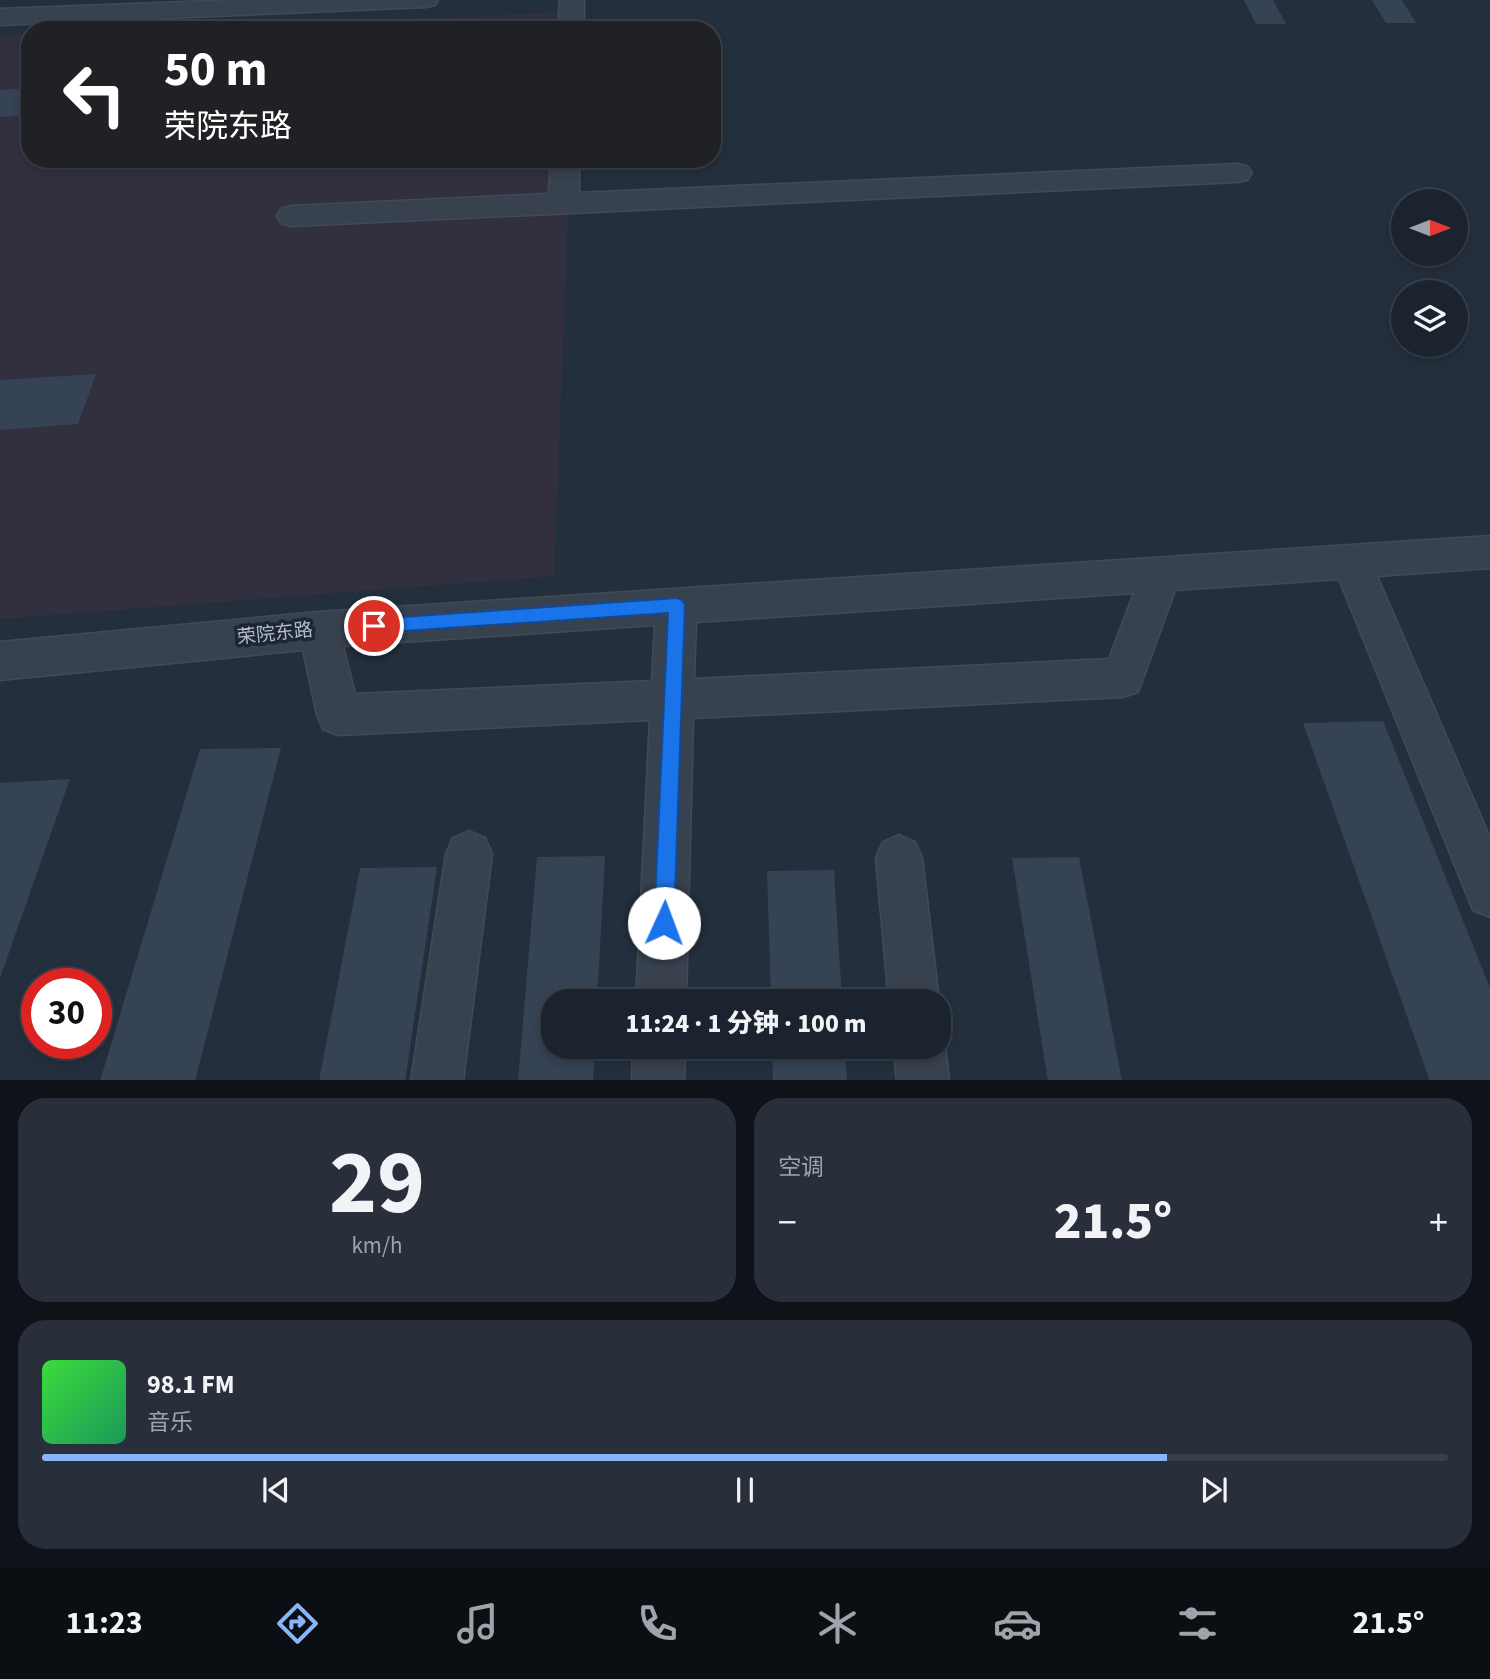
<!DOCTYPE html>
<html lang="zh">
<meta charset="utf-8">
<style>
:root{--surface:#1b232e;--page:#282f3a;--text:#f1f3f6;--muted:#a0a4aa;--line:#39404a;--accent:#8ab4f8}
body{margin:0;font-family:"Source Sans 3","Noto Sans SC",sans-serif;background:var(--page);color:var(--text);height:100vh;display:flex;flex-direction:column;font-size:26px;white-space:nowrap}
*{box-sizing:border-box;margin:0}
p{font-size:23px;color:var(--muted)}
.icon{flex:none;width:38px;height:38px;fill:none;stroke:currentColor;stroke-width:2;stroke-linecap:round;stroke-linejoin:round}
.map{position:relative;height:1080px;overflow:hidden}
.details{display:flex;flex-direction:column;gap:18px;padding:18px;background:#0f1319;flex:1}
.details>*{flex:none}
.hud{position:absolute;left:21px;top:21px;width:700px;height:147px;border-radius:28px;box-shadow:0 4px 10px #0003,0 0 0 2px var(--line);background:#202124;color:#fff;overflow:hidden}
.needle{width:46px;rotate:90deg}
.controls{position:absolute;left:1391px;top:189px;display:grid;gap:14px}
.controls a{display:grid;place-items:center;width:77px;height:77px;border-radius:50%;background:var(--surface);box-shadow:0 4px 10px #0003,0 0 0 2px var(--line);font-size:35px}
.speed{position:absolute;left:21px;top:968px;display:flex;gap:14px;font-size:35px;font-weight:700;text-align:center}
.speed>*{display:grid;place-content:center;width:91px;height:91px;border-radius:50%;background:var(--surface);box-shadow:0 4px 10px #0003,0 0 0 2px var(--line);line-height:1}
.speed .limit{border:10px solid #d22;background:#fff;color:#111}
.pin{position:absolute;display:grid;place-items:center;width:60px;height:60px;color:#fff;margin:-30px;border:4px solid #fff;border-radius:50%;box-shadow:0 2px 7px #0007}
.me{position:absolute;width:77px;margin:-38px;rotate:2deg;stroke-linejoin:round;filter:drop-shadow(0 0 5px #0008)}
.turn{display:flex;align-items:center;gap:24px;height:147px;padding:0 28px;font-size:32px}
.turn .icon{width:91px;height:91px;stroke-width:2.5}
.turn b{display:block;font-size:49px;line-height:60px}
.big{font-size:52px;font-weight:800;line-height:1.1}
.details .tile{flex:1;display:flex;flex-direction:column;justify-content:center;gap:10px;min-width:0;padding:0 24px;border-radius:28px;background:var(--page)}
.details .dial{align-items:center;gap:0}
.dial b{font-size:91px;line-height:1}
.song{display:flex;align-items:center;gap:21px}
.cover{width:84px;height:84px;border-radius:10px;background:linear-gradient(135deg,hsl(120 70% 55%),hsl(150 70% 35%))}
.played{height:7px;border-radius:4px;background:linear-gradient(90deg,var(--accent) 80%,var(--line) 80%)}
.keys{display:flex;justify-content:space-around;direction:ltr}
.heat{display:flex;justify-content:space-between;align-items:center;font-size:38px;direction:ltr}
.details .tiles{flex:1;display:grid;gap:18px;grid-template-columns:1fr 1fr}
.tile:last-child{grid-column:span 2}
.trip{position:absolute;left:541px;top:989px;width:410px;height:70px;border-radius:28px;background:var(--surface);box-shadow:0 4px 10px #0003,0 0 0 2px var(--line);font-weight:800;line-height:70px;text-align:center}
.dock{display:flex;height:112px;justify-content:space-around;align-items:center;background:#0b0e12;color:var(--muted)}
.dock .icon{width:49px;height:49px}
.dock .active{color:var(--accent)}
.dock b{font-size:32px;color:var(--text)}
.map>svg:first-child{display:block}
</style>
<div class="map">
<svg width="1490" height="1081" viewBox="0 0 1490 1081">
<rect width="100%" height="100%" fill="#242f3e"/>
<!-- medical -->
<g fill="#32303f">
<polygon points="576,12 575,30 143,30"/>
<polygon points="30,34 30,159 570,159 554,576 0,619 0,36"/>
</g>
<!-- building -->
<g fill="#364354">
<polygon points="1244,0 1273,0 1286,24 1256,24"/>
<polygon points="1372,0 1402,0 1416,23 1386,23"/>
<polygon points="30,88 27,115 0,117 0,90"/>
<polygon points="96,374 78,424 0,430 0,380"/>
<polygon points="1383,721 1490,988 1490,1081 1430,1081 1303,723"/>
<polygon points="281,748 195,1081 100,1081 200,749"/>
<polygon points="70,779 0,978 0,783"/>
<polygon points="605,856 597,1001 553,1001 553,1046 595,1046 593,1081 518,1081 537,857"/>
<polygon points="1079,857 1122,1081 1048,1081 1012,858"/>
<polygon points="437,867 405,1081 319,1081 360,868"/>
<polygon points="834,870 842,1001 771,1001 767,871"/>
<polygon points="772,1046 845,1046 847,1081 773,1081"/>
</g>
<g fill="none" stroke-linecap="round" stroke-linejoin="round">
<defs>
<g id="minor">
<polygon points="237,0 438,0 435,5 426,7 0,25 0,9"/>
<polygon points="560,0 584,0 584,30 558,30"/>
<polygon points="551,159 579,159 579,193 1237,164 1247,166 1252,173 1247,180 1237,182 292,226 281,223 277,216 281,209 292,206 549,194"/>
<path d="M1490 536V568L1377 576 1490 838V917L1473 910 1339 579 1175 590 1138 692 1123 697 693 718 686 1001H636L650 720 338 735 323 729 317 715 303 650 0 680V642L319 612ZM1134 593 1109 659 694 679 696 622ZM655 625 652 681 355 694 343 646Z"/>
<polygon points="469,831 485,838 492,854 463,1081 411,1081 446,854 453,838"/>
<polygon points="899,835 915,842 922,858 939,1001 938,1003 938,1001 889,1001 876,858 883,842"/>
<polygon points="938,1030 945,1046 949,1081 897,1081 893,1046 938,1046"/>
<polygon points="633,1046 685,1046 684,1081 632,1081"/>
</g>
</defs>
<!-- minor casing -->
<use href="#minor" stroke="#414a57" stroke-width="3"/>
<!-- minor -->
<use href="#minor" fill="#38414e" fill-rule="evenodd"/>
</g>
<!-- route -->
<polygon fill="#1a73e8" stroke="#114b97" stroke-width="2" points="677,598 682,600 685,605 674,923 671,930 664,933 657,930 654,923 668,613 374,633 368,631 366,626 368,621 374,619"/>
<g text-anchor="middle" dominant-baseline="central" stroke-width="7" stroke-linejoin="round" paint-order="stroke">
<!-- street labels -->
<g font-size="19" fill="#b4bcc9" stroke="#1d2633">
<text transform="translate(275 634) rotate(-6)">荣院东路</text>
</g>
</g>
</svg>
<div class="controls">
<a><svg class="needle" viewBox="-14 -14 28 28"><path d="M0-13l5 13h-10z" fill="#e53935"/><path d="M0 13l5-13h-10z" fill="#a0a4aa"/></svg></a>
<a><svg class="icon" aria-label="layers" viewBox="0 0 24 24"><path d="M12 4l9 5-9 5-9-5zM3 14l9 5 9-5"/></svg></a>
</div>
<div class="speed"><div class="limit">30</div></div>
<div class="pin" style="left:374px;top:626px;background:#d93025"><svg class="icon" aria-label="arrive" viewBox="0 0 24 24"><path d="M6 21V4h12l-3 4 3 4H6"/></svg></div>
<svg class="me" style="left:664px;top:923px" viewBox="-20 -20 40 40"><circle r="19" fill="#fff"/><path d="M0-13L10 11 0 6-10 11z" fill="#1a73e8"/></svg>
<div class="trip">11:24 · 1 分钟 · 100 m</div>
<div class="hud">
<div class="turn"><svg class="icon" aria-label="left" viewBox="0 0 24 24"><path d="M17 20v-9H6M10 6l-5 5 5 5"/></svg><div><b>50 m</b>荣院东路</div></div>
</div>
</div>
<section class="details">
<div class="tiles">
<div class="tile dial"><b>29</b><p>km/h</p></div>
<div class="tile"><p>空调</p>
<div class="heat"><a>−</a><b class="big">21.5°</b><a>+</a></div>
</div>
<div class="tile">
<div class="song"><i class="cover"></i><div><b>98.1 FM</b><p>音乐</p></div></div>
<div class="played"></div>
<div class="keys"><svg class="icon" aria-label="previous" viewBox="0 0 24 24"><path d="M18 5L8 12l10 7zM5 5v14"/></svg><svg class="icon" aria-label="pause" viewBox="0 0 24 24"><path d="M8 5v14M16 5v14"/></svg><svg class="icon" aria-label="next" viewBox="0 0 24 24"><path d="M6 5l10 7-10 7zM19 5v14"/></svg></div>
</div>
</div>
</section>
<nav class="dock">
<b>11:23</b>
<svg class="icon active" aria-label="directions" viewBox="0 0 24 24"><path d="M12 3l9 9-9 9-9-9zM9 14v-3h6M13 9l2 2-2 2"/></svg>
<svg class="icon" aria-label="music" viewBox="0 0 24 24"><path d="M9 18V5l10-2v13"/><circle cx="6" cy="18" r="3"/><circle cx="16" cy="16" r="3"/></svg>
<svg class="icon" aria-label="phone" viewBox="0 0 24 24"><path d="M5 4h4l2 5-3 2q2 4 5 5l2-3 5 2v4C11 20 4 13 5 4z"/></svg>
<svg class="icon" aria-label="climate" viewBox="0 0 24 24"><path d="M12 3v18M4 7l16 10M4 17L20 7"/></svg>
<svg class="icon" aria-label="car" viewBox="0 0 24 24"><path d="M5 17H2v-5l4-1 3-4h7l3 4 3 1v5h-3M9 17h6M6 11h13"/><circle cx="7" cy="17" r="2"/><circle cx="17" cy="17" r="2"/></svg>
<svg class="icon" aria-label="filters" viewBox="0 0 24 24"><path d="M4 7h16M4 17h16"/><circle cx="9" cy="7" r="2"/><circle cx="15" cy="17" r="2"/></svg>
<b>21.5°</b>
</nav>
